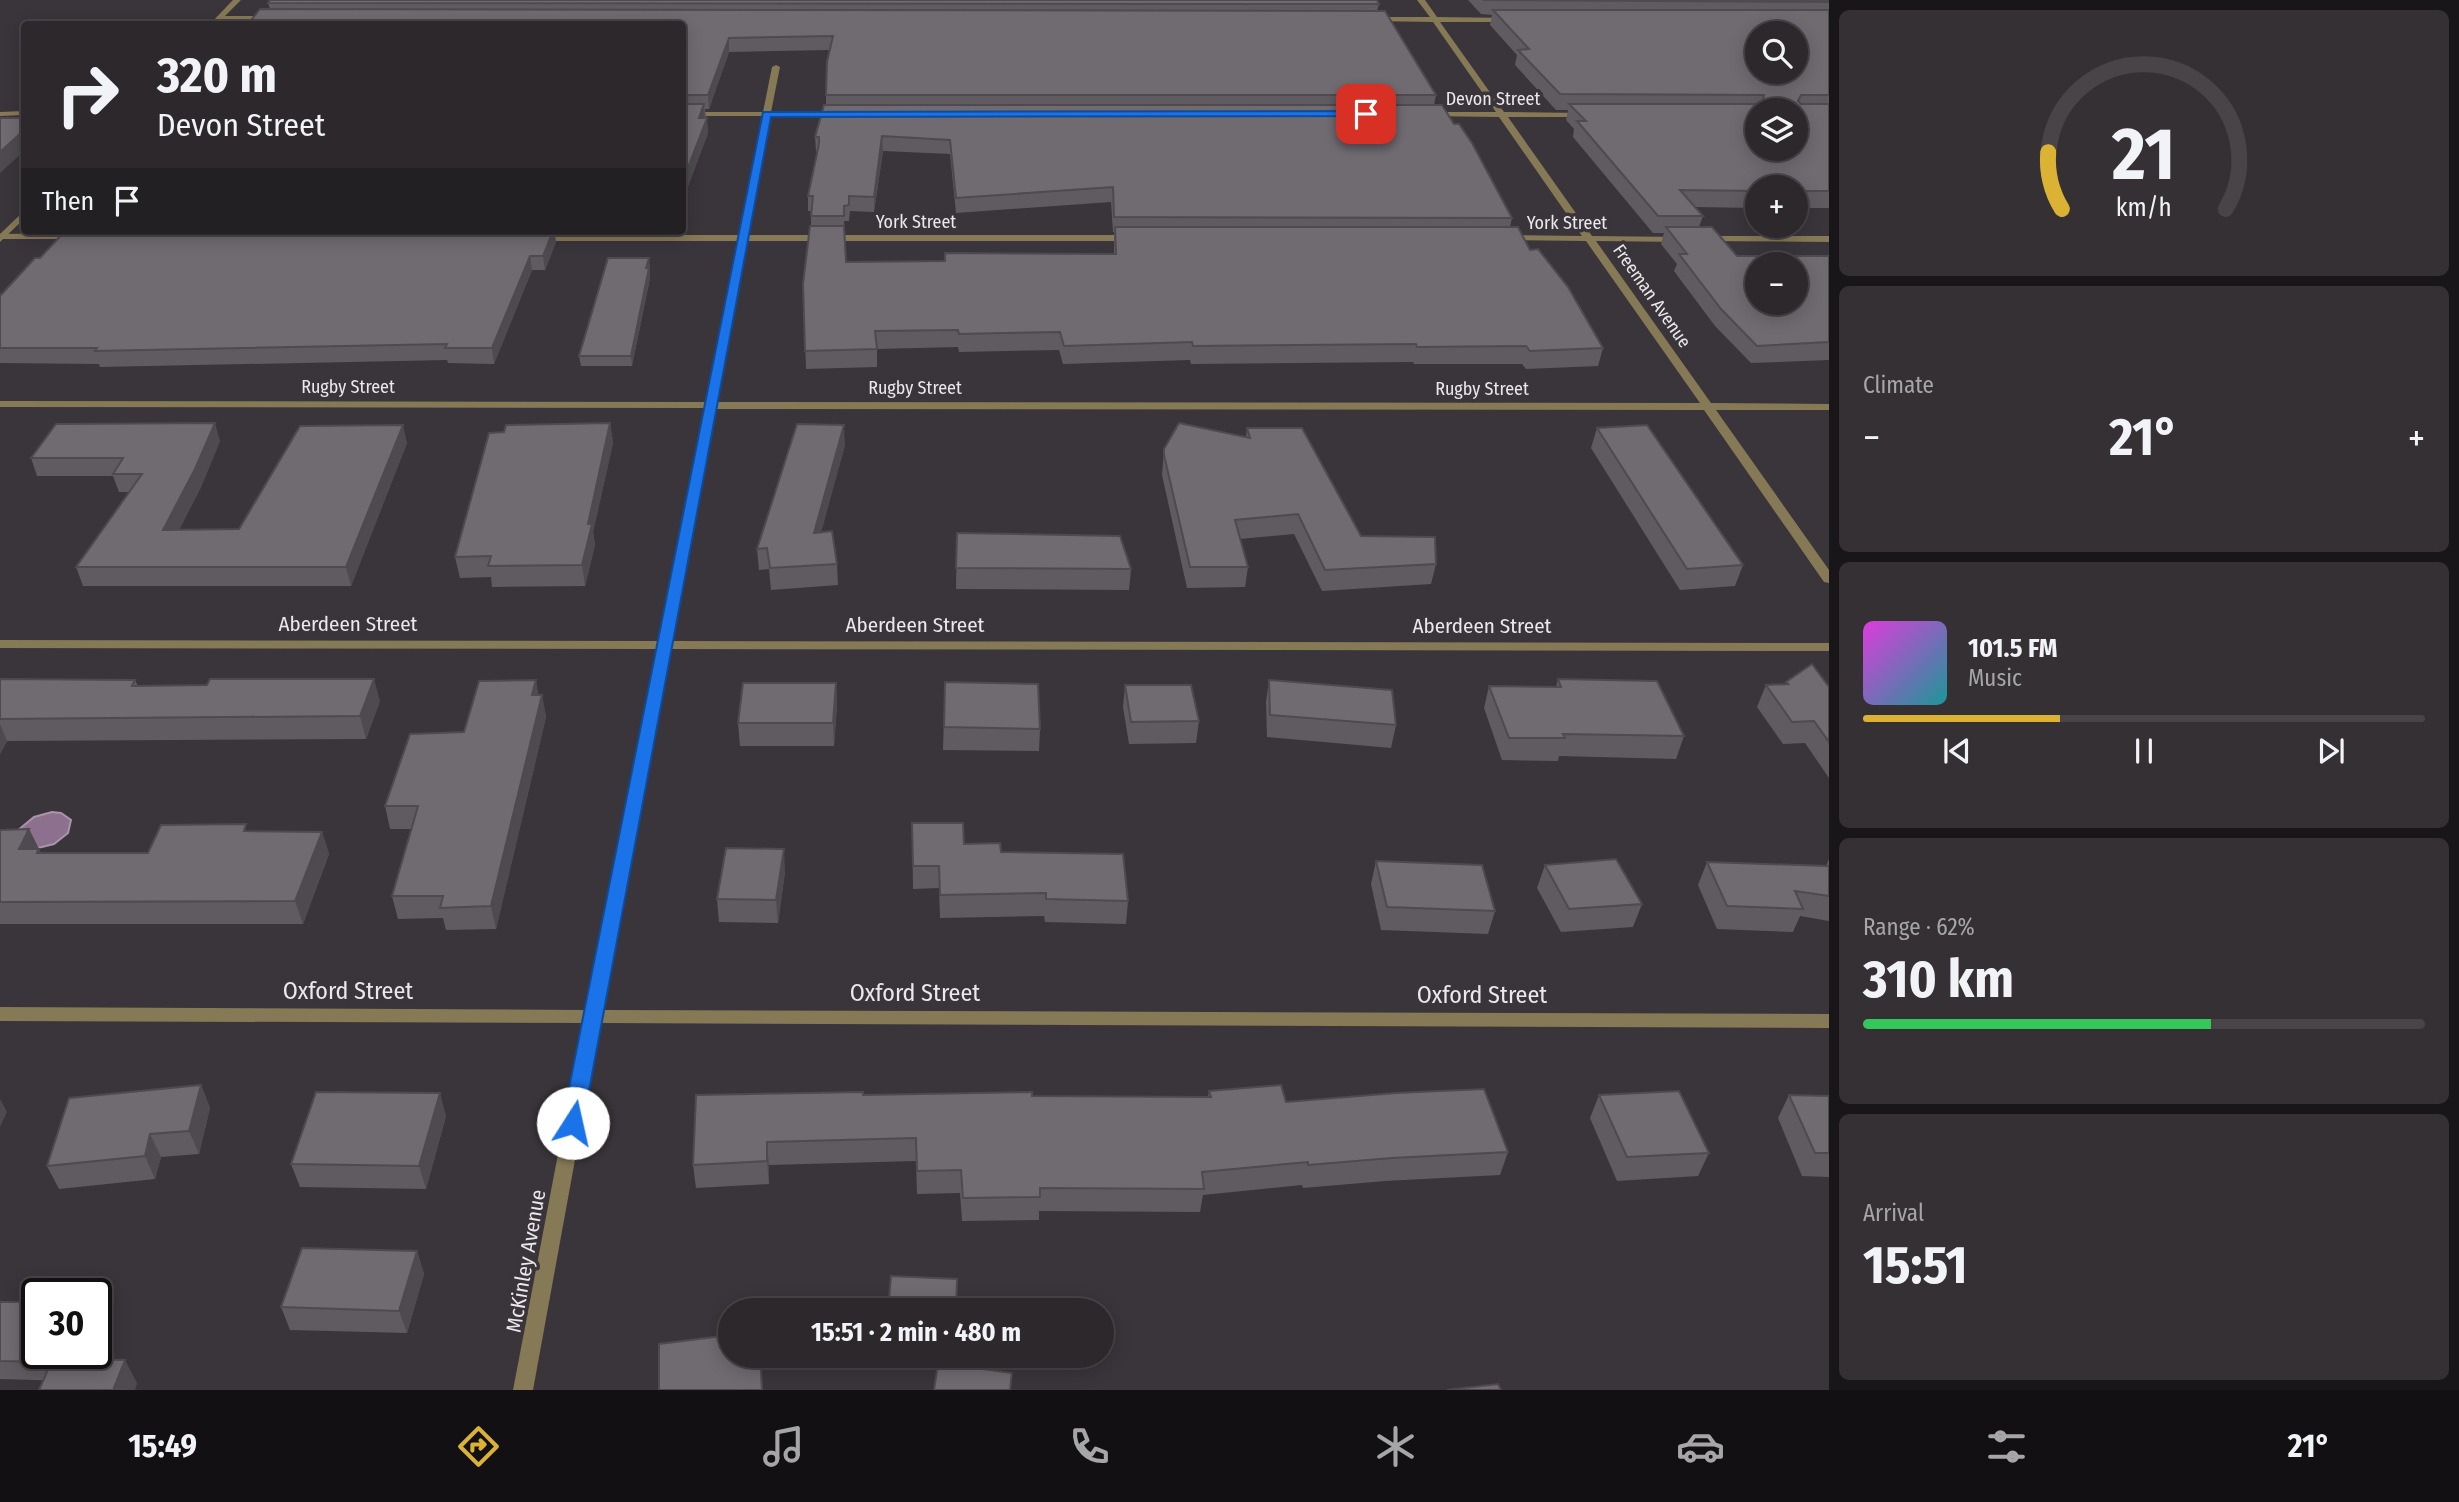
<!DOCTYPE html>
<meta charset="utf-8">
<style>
:root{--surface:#2c282c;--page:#343034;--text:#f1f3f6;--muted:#a6a6a9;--line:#484448;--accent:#dbb233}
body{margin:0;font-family:"Fira Sans Condensed",sans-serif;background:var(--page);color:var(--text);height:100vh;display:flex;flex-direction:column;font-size:26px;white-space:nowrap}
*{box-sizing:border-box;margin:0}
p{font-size:23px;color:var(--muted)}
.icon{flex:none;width:38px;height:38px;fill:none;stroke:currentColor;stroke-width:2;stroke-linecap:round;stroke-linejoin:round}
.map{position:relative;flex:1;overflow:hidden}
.side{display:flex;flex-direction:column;gap:10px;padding:10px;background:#181618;width:630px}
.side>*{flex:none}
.hud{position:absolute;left:21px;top:21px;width:665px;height:214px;border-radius:7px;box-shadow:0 4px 18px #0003,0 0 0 2px var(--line);background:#2c282c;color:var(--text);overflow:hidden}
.fabs{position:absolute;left:1745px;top:21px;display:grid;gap:14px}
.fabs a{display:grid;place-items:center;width:63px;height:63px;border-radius:50%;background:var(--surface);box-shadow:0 4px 18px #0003,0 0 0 2px var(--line);font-size:35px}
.speed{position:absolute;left:21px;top:1278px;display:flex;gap:14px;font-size:35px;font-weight:700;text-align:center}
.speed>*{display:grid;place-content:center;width:91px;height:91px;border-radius:50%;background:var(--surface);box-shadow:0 4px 18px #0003,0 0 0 2px var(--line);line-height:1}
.speed .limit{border:4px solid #111;border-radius:10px;background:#fff;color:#111}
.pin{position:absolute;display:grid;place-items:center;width:60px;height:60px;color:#fff;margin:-30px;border-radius:14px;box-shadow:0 4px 10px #0006}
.me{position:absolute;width:77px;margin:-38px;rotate:10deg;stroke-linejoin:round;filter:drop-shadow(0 0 5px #0008)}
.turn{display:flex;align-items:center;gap:24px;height:147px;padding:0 21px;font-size:32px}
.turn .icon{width:91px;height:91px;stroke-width:2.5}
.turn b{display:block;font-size:49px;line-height:60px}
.then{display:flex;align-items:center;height:66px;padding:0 21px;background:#0003;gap:14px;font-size:26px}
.big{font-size:52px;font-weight:700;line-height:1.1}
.side .card{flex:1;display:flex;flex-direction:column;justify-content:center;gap:10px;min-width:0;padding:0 24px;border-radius:10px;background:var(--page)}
.side .dial{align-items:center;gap:0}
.dial svg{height:182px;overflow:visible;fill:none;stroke:var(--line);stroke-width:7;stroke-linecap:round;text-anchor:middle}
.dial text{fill:var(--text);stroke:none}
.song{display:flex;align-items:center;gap:21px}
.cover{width:84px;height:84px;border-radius:10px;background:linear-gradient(135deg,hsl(300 70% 55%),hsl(180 70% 35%))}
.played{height:7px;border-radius:4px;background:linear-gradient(90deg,var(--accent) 35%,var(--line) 35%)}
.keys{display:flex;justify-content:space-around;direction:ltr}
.heat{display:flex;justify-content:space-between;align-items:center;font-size:38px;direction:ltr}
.charge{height:10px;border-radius:5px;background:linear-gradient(90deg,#34c759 62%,var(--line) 0)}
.trip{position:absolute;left:718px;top:1298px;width:396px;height:70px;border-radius:35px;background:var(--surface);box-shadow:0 4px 18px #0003,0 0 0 2px var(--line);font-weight:700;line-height:70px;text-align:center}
.menu{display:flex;height:112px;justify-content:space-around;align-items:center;background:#121012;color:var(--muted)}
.menu .icon{width:49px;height:49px}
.menu .current{color:var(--accent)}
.menu b{font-size:32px;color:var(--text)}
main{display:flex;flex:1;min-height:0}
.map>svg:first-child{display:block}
</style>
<main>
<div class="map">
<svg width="1829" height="1390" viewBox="0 0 1829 1390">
<rect width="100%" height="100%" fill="#3a353a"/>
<!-- water -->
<polygon fill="#8d708e" stroke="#a994aa" stroke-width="2" points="52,812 61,813 71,820 68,833 54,844 34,849 17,831 34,817"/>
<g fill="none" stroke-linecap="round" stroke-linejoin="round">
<!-- minor -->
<g fill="#867956" fill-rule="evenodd">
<polygon points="1417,0 1425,0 1437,17 1513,18 1514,20 1510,22 1440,22 1504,112 1587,113 1587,117 1508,117 1592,236 1684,237 1686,239 1681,242 1596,241 1711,403 1829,404 1829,410 1716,410 1829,570 1829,583 1824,582 1704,410 716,409 672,641 1829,643 1829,651 671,649 603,1010 1829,1014 1829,1028 600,1023 533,1390 513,1390 583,1023 0,1021 0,1007 586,1010 657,649 0,648 0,640 659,641 705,408 0,407 0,401 706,402 738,241 539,241 534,238 539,235 739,235 762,116 682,116 682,112 763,112 772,67 776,65 780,67 771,112 839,112 843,114 839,116 771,116 748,235 1131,235 1136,238 1131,241 747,241 717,402 1700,403 1586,241 1502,240 1500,238 1505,235 1582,236 1499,117 1426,116 1425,114 1429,112 1496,112 1433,22 1372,21 1368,19 1372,17 1430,17"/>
<polygon points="217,16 271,16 275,18 271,20 220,20"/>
<polygon points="24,111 24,115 0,116 0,112"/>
<polygon points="0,234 78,233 83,236 78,239 2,239"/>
<polygon points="1704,236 1829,236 1829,242 1701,241 1699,239"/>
</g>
<!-- tertiary -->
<g fill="#867956" fill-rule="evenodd">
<polygon points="233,0 241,0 217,24 210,24"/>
<polygon points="24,211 24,219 0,242 0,234"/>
</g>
</g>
<!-- wall -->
<g fill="#605b61" fill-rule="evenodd">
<polygon points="1468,0 1829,0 1829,208 1796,208 1796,187 1757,187 1757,208 1695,207 1703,216 1699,227 1737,256 1829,256 1829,360 1751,363 1715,326 1674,271 1677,264 1661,244 1664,233 1653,233 1573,137 1574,129 1566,120 1568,110 1556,110 1515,65 1517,55 1490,25 1492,15 1481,14"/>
<path d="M268 3 1379 4 1377 11 1436 95 1434 105 1512 218 1510 227 1530 250 1603 348 1598 366 1526 369 1522 364H1414L1413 362 1191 364 1190 360 1063 364 1059 350 959 352 958 347 877 349V367L806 369 803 284 811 226V211H808V196L817 151H816L815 137 826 105V95L830 50 729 52 709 109H705L708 133 682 202V24H248L270 9ZM883 151 950 154 956 213 1111 202 1113 232H1114V254L945 261 846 262 844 221H849L850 211 874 212Z"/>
<polygon points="65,231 560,231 554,231 556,242 545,270 532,270 494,364 448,363 447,360 100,367 99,364 0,363 0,296 40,258"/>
<polygon points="649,258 650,278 632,366 581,366 579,356"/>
<polygon points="610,423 613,443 593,532 595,545 585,586 492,587 491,577 460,578 455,557 504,432"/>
<polygon points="1247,428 1361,536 1436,564 1431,584 1322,591 1294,534 1240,539 1248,567 1245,587 1187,588 1162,475 1164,449 1246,437"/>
<polygon points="1597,428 1743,565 1735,586 1680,590 1591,448"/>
<polygon points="220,441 201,487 179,530 239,529 407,443 351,586 83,586 76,567 129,492 119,492 113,476 37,476 31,458"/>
<polygon points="845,445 821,532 837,564 838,585 771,590 769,569 759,570 757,549"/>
<polygon points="957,533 1131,569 1129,590 956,589"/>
<polygon points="0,679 135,680 138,686 380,701 366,739 7,741 0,754"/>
<polygon points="1558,679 1684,736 1676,759 1559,756 1558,761 1502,760 1484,708 1489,686 1556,687"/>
<polygon points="1269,680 1396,725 1391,748 1267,737 1266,702"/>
<polygon points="945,682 1040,729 1039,751 943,750"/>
<polygon points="1786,682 1829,687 1829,778 1805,743 1783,744 1757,707 1766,685 1786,684"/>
<polygon points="836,683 837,705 834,746 740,746 738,723"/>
<polygon points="1125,685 1199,721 1196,743 1129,744 1123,707"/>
<polygon points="539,695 542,695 546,717 496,929 446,930 443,918 398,919 392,896 411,829 390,829 385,806 464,732"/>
<polygon points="912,823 964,844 1001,852 1128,901 1126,924 1045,922 1044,916 940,918 939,888 913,889"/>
<polygon points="29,829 41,853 148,853 249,832 322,832 329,854 303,924 0,924 0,830"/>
<polygon points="1829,859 1829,921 1800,916 1793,932 1717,929 1698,885 1707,862 1826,866"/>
<polygon points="1376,861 1495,911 1488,934 1381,930 1371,884"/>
<polygon points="1545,865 1642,904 1633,927 1561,932 1537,888"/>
<polygon points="785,872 778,923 719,922 717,899"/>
<polygon points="201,1085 210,1108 199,1154 161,1157 155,1179 59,1189 47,1166"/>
<polygon points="1209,1091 1286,1102 1508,1152 1500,1175 1385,1181 1303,1188 1302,1185 1203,1195 1200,1212 1039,1211 1039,1220 962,1221 960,1193 917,1194 916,1161 769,1165 769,1184 696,1188 693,1165 863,1095 1208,1097"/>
<polygon points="1599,1095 1709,1153 1698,1176 1617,1181 1590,1118"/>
<polygon points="1789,1095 1829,1096 1829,1177 1802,1176 1778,1118"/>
<polygon points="446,1116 426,1189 300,1187 291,1164"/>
<polygon points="417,1251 424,1274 407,1333 290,1330 281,1307"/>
<polygon points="102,1289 112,1308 94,1359 137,1383 0,1379 0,1302 37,1353"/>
</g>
<!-- shaded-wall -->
<g fill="#4e4a4f">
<polygon points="729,38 729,52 709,109 708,95"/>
<polygon points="704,104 705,119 699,118"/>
<polygon points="707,118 708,133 682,202 682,183"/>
<polygon points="24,130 24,151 0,173 0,152"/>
<polygon points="882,136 883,151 874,212 874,197"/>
<polygon points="553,231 554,231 556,242 545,270 543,256"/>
<polygon points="530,256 532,270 494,364 492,348"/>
<polygon points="649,258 650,278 632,366 631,356 646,268"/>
<polygon points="215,423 220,441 201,487 169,549 163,530"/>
<polygon points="610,423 613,443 593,532 595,545 585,586 582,565 588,524"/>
<polygon points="403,425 407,443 351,586 346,567"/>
<polygon points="844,425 845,445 815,554 814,533"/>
<polygon points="374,679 380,701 366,739 360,716"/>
<polygon points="536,680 540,702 532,695"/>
<polygon points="836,683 837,705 834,746 833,723"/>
<polygon points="542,695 546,717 496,929 491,906"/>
<polygon points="0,724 7,741 0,754"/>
<polygon points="29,829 39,849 49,872 19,849"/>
<polygon points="322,832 329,854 303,924 295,901"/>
<polygon points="784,849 785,872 778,923 776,900"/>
<polygon points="201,1085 210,1108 199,1154 189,1131"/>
<polygon points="440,1093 446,1116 426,1189 419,1166"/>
<polygon points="0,1099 7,1112 0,1127"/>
<polygon points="150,1134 161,1157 155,1179 145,1156"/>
<polygon points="767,1142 769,1165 769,1184 767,1161"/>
<polygon points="417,1251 424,1274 407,1333 399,1311"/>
<polygon points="102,1289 112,1308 87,1381 77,1362 80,1353 96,1353 96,1307"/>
<polygon points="760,1356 761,1356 763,1390 762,1390"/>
<polygon points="125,1360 137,1383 135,1390 113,1390"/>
</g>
<!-- building -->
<g fill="#706a71" stroke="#4e4a4f" stroke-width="2" fill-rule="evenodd">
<polygon points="270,0 1377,0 1379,4 268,3"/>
<polygon points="1483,0 1829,0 1829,2"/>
<polygon points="260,9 1385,11 1436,95 826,95 827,62 833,36 729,38 708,95 682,95 682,24 240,24 248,24"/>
<path d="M1493 10H1829V95H1801L1798 101 1801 104H1829V191H1796V187H1757V191L1680 190 1703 216H1658L1577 121H1586L1569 104H1762L1764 95 1560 94 1518 50 1529 49ZM1757 33H1796V72H1757ZM1757 110H1796V149H1757Z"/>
<polygon points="682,104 704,104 699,118 707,118 682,183"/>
<polygon points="824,105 1442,105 1454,124 1459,124 1472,143 1512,218 1114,217 1113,187 956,198 950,140 882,136 874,197 849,196 849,205 844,206 844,216 811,216 813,196 808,196 819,144 819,137 815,137"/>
<polygon points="0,118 24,118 24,130 0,152"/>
<polygon points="810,226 844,226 846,262 945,261 945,253 1116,254 1115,227 1518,227 1530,250 1538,249 1568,287 1603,348 1530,351 1526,346 1417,347 1416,344 1193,346 1192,342 1064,346 1060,332 959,334 958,330 875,331 877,349 805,351 803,284"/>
<path d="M1666 227H1712L1737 256H1829V342L1757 346 1721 309 1679 254H1687ZM1757 264H1796V303H1757Z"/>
<polygon points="65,231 553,231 543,256 530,256 492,348 445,348 447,344 95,351 97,348 0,348 0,296 35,258 40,258"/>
<polygon points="608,258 649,258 646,268 649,268 631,356 579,356"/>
<polygon points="215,423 195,469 163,530 239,529 300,426 403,425 346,567 76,567 142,474 113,474 123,458 31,458 56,424"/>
<polygon points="610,423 588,524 592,524 582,565 488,566 491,556 455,557 489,433 504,432 506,425"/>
<polygon points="1179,423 1250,438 1247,428 1302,428 1361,536 1435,537 1436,564 1325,570 1298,514 1235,520 1248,567 1190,567 1164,455 1164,449"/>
<polygon points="797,424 844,425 814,533 832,531 837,564 770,568 767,548 757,549"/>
<polygon points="1647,425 1743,565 1687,569 1597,428"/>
<polygon points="957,533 1120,536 1131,569 956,568"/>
<polygon points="1812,664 1829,687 1829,742 1814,721 1792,722 1766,685 1788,684 1786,682"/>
<polygon points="0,679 135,680 132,686 207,685 210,679 374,679 360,716 0,719"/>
<polygon points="1558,679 1657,681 1684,736 1563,734 1565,738 1509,738 1489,686 1561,687"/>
<polygon points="536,680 532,695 542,695 491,906 440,908 443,896 392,896 418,806 385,806 410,734 464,732 479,681"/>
<polygon points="1269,680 1392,690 1396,725 1270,715"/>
<polygon points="945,682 1038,684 1040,729 944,727"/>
<polygon points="743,683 836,683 833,723 738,723"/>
<polygon points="1125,685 1191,685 1199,721 1131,722"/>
<polygon points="912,823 963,823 964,844 1000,843 1001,852 1123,854 1128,901 1046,899 1046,893 940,895 939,866 913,866"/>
<polygon points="246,824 244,831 322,832 295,901 0,902 0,830 29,829 19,849 39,849 37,853 148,853 161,825"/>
<polygon points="726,848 784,849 776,900 717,899"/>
<polygon points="1616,859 1642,904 1569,909 1545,865"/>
<polygon points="1376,861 1482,865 1495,911 1387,907"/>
<polygon points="1707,862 1829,866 1829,896 1795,891 1803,909 1727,906"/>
<polygon points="201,1085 189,1131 150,1134 145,1156 47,1166 69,1098"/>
<polygon points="1281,1085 1286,1102 1396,1093 1484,1089 1508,1152 1392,1158 1308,1165 1308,1162 1202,1172 1204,1189 1040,1188 1040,1197 963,1198 961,1170 917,1171 916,1138 767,1142 767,1161 693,1165 696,1095 863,1092 863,1095 1032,1092 1032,1096 1211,1097 1209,1091"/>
<polygon points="1679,1091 1709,1153 1627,1157 1599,1095"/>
<polygon points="316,1092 440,1093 419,1166 291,1164"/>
<polygon points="1789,1095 1829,1096 1829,1153 1815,1153"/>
<polygon points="302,1248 417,1251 399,1311 281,1307"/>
<polygon points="891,1276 957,1279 956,1311 888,1311"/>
<polygon points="102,1289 96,1307 96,1293 50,1293 50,1292"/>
<polygon points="0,1302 37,1302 37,1353 80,1353 78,1359 53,1358 52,1362 0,1361"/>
<polygon points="730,1335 730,1356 760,1356 762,1390 659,1390 659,1344"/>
<polygon points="53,1358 125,1360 113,1390 39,1390"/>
<polygon points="938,1363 1012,1373 1010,1390 934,1390"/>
<polygon points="1498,1384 1501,1390 1447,1390"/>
</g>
<!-- route -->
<polygon fill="#1a73e8" stroke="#114b97" stroke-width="2" points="1366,111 1369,112 1369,116 771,117 583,1123 580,1129 573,1132 565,1129 562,1123 763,112"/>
<g text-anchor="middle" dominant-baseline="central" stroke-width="7" stroke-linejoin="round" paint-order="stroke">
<!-- far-street labels -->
<g font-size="18" fill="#ebe7eb" stroke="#3a353a">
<text x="1493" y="99">Devon Street</text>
<text x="916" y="222">York Street</text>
<text x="1567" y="223">York Street</text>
<text transform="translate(1652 296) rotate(55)">Freeman Avenue</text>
<text x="348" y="387">Rugby Street</text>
<text x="915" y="388">Rugby Street</text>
<text x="1482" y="389">Rugby Street</text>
</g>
<!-- street labels -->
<g font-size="21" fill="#ebe7eb" stroke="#3a353a">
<text x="348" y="624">Aberdeen Street</text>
<text x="915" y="625">Aberdeen Street</text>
<text x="1482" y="626">Aberdeen Street</text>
<text transform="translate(526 1261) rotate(-80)">McKinley Avenue</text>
</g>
<!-- near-street labels -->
<g font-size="24" fill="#ebe7eb" stroke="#3a353a">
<text x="348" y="991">Oxford Street</text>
<text x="915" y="993">Oxford Street</text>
<text x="1482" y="995">Oxford Street</text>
</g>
</g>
</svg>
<div class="fabs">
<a><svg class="icon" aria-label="search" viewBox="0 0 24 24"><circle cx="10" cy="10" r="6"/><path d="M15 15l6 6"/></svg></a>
<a><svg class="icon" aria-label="layers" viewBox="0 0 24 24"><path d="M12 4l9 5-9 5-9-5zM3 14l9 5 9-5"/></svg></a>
<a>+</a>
<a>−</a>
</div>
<div class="speed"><div class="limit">30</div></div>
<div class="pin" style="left:1366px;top:114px;background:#d93025"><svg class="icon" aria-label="arrive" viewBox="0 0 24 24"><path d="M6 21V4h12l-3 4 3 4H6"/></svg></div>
<svg class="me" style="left:573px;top:1123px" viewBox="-20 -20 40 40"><circle r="19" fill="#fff"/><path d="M0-13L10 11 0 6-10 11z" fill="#1a73e8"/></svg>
<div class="trip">15:51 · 2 min · 480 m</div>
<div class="hud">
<div class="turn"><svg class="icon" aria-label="right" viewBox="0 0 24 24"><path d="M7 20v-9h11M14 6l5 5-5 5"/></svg><div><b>320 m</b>Devon Street</div></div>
<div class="then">Then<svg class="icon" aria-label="arrive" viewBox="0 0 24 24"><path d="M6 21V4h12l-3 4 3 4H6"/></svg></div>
</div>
</div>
<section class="side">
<div class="card dial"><svg viewBox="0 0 100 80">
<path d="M14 69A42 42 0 1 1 86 69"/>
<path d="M14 69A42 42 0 0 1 8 44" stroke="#dbb233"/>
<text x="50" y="56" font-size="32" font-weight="700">21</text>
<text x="50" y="72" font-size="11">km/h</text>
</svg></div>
<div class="card"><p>Climate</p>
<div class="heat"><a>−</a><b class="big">21°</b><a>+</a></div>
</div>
<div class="card">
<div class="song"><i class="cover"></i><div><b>101.5 FM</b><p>Music</p></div></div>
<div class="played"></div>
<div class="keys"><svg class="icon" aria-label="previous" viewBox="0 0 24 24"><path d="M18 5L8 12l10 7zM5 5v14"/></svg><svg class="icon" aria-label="pause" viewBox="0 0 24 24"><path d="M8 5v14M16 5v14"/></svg><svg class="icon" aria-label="next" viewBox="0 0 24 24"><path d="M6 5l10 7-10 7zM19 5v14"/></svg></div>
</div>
<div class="card"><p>Range · 62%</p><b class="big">310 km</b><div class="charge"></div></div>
<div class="card"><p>Arrival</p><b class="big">15:51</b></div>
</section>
</main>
<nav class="menu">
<b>15:49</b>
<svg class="icon current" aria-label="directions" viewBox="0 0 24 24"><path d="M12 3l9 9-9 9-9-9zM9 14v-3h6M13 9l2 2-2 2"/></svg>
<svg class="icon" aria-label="music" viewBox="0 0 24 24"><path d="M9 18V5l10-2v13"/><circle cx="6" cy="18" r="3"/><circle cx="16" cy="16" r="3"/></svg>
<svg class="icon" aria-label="phone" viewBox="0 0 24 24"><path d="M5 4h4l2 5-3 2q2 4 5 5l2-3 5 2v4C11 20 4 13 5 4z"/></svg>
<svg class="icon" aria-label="climate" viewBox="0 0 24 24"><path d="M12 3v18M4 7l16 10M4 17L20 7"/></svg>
<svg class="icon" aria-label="car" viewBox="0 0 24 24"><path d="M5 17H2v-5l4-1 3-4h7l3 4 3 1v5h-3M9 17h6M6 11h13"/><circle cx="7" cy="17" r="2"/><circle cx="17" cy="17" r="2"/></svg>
<svg class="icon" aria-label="filters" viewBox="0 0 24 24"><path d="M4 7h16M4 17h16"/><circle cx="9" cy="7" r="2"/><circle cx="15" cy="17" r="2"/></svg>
<b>21°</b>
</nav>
